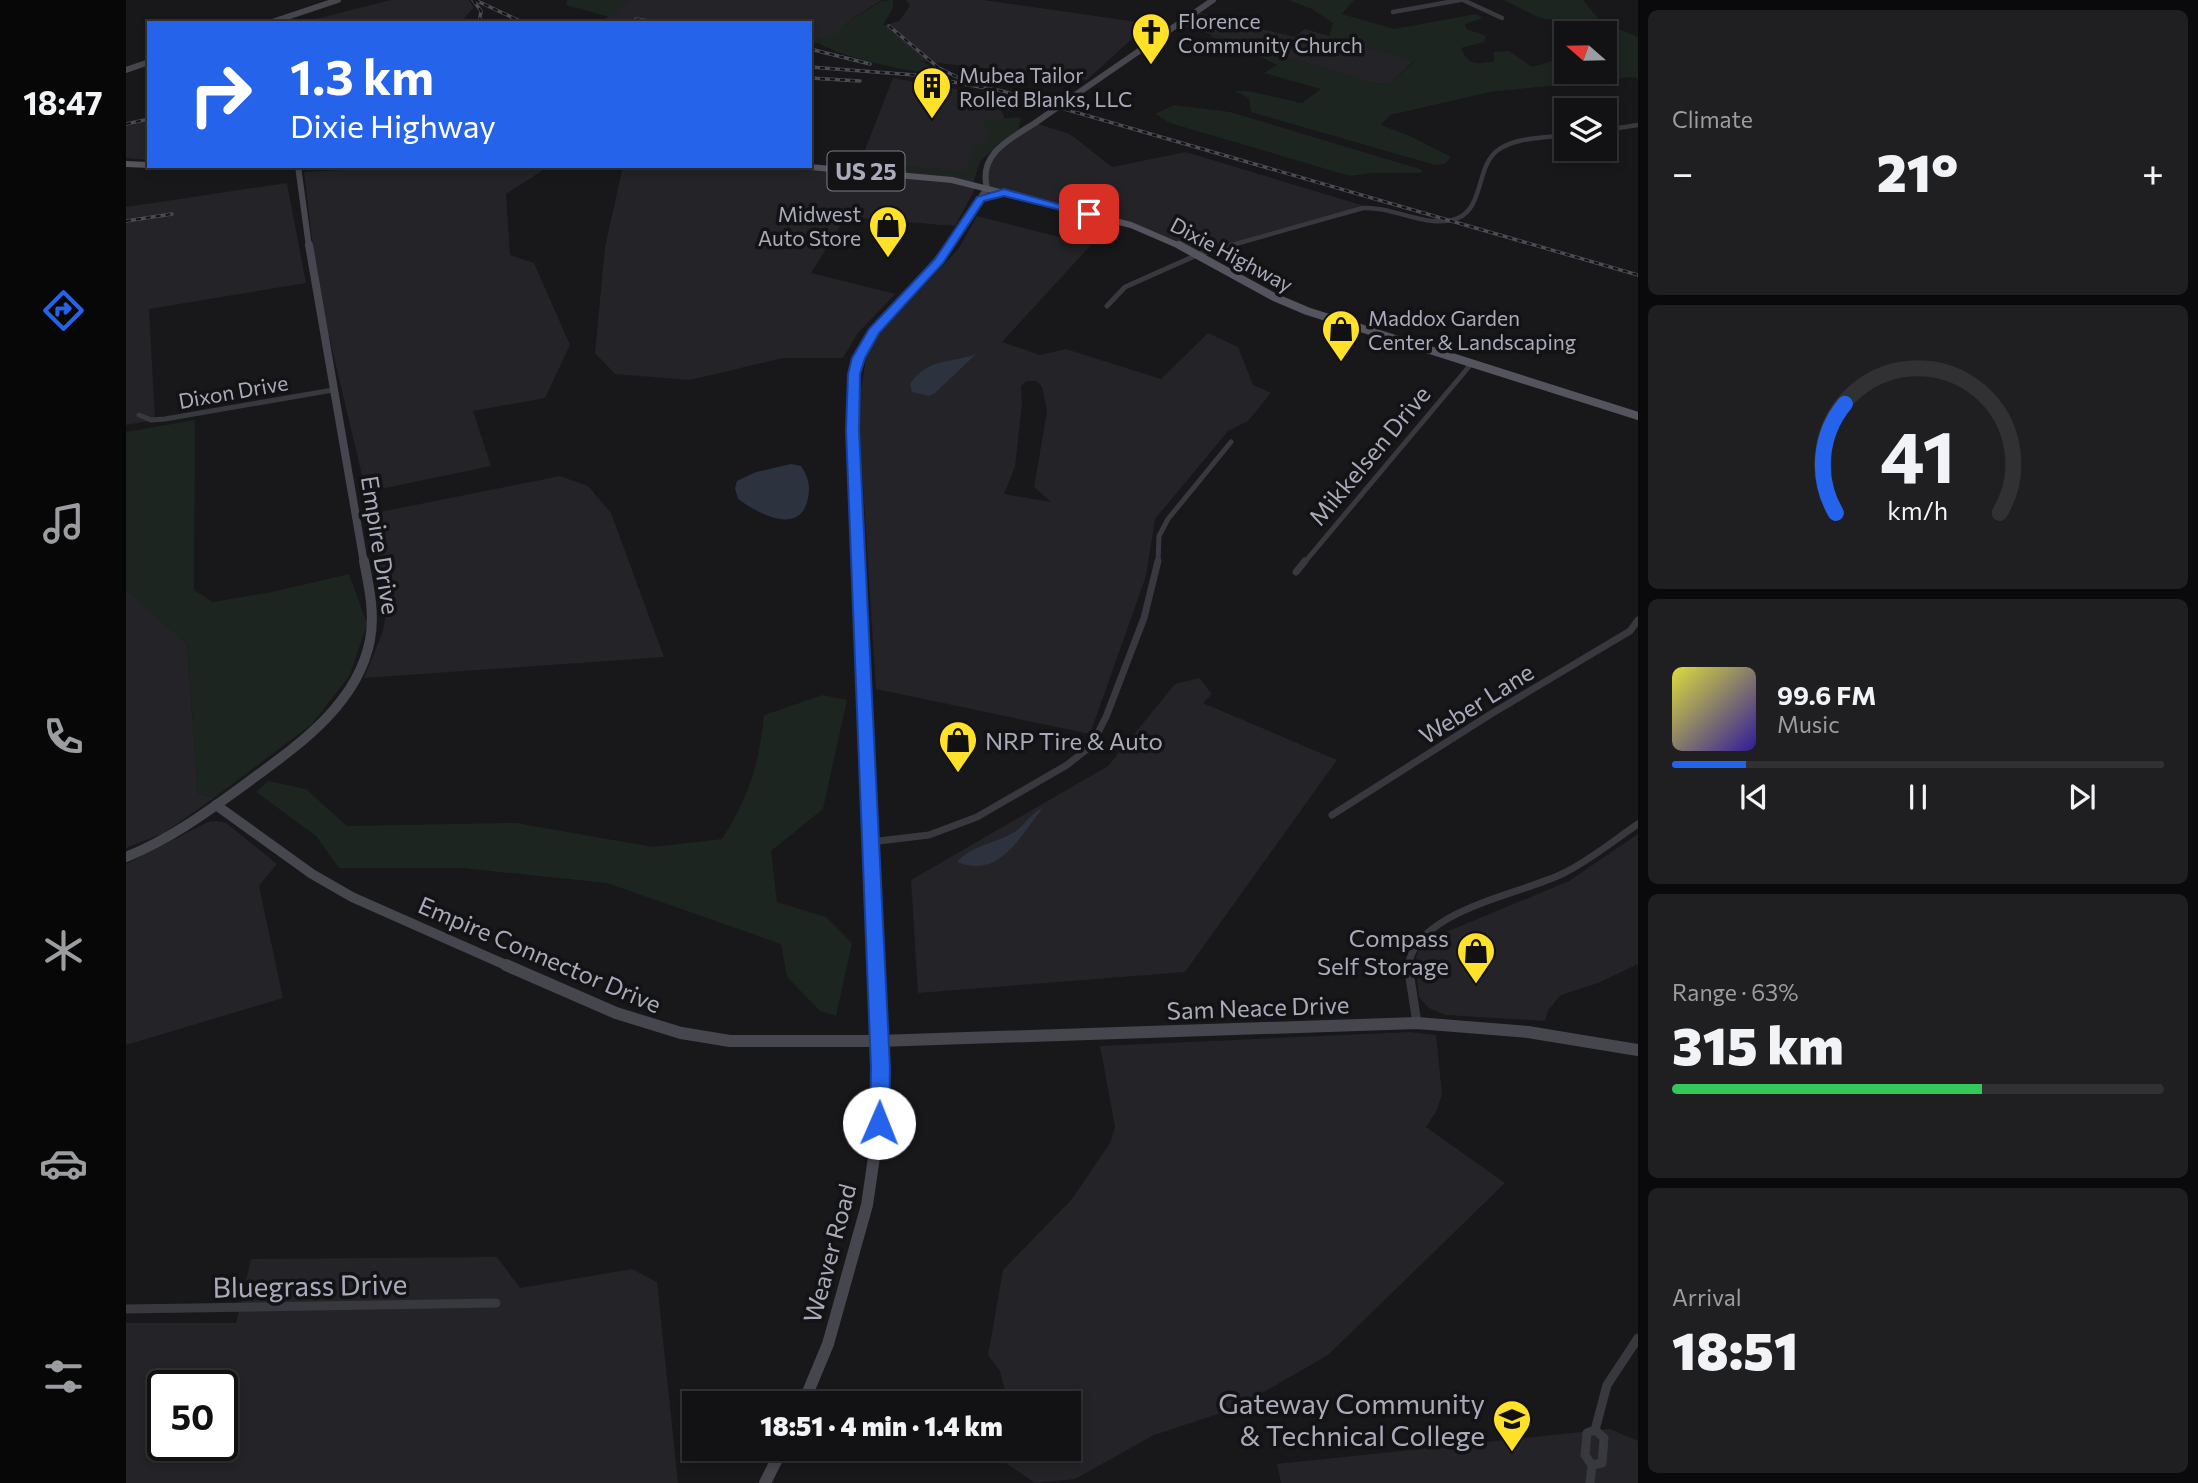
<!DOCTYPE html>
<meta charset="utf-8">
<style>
:root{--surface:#121114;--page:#1f1f22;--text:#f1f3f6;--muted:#9c9da0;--line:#313134;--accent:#2563eb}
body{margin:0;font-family:Commissioner,sans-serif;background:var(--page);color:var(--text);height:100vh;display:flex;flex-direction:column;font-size:26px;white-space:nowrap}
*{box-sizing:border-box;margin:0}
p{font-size:23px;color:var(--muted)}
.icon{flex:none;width:38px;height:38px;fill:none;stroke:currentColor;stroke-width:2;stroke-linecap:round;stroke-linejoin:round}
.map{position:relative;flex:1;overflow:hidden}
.sheet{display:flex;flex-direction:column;gap:10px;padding:10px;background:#0a090b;width:560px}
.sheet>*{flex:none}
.hud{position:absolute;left:21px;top:21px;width:665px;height:147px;border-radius:0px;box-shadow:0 4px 10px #0003,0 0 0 2px var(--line);background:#2563eb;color:#fff;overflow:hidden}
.needle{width:46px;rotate:290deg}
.fabs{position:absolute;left:1428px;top:21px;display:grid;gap:14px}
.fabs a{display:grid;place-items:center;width:63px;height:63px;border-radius:0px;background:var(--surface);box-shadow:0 4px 10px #0003,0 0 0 2px var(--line);font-size:35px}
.speed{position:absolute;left:21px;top:1370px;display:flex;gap:14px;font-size:35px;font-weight:700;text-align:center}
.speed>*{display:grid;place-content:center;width:91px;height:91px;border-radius:50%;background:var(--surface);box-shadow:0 4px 10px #0003,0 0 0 2px var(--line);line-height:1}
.speed .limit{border:4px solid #111;border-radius:10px;background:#fff;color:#111}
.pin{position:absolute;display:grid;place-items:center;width:60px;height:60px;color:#fff;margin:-30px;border-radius:14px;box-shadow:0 4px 10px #0006}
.me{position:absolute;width:77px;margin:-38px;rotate:1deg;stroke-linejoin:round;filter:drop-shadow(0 0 5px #0008)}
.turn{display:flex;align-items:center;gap:24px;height:147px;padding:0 28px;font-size:32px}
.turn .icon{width:91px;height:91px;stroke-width:2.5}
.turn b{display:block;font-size:49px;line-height:60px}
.big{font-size:52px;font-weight:800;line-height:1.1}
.sheet .widget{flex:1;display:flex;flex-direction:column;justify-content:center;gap:10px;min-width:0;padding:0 24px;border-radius:10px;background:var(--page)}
.sheet .dial{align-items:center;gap:0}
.dial svg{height:182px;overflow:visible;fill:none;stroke:var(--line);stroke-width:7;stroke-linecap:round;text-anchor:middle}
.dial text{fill:var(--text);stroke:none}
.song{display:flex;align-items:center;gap:21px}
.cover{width:84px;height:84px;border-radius:10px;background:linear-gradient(135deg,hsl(60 70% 55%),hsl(250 70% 35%))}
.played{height:7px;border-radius:4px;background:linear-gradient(90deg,var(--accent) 15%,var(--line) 15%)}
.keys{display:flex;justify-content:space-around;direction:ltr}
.heat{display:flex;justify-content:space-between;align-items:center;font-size:38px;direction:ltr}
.charge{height:10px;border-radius:5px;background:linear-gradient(90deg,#34c759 63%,var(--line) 0)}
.trip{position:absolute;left:556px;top:1391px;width:399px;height:70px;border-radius:0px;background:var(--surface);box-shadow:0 4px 10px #0003,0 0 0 2px var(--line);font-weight:800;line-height:70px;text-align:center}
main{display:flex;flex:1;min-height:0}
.tabs{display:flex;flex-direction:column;width:126px;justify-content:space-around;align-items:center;background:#070708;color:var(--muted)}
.tabs .icon{width:49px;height:49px}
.tabs .active{color:var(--accent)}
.tabs b{font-size:32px;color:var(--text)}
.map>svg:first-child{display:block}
</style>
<main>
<nav class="tabs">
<b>18:47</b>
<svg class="icon active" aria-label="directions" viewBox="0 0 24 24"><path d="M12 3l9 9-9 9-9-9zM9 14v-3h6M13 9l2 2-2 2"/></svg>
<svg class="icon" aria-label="music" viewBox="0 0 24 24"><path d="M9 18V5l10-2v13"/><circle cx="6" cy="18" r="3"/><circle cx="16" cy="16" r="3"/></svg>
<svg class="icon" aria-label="phone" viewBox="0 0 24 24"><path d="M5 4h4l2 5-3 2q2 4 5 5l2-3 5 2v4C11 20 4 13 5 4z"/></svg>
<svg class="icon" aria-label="climate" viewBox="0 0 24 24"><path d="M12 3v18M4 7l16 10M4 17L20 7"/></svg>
<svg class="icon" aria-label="car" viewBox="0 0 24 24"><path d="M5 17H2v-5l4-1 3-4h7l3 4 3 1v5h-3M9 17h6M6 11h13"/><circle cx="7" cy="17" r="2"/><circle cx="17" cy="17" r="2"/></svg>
<svg class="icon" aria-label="filters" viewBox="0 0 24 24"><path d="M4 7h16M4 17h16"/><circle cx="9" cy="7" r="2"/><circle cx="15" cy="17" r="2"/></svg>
</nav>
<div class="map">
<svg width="1512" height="1483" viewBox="0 0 1512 1483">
<rect width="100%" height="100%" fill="#18171a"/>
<!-- built -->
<g fill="#242327" fill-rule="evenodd">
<polygon points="265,0 343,0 348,7 334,23 174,23"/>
<polygon points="501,0 756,0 721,22 709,40 684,44 684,23 474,23"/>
<polygon points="780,0 858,0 1018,23 1008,37 961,80 796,61 757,26 773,21 784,6"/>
<polygon points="1070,12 1168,37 1179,29 1288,61 1263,84 1247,83 1051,24"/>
<polygon points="767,78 870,96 885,135 855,159 848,179 848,191 829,226 720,217 685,273 769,294 732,333 717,358 657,358 564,380 489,374 469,353 479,247 497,166 633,166 730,173"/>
<polygon points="23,121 23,160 0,158 0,126"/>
<polygon points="909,123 944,134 986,167 1060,152 1242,207 1071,255 1034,235 861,188 857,174 863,157"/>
<polygon points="281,166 414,166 416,171 380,194 384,255 408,263 444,345 419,398 347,411 365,466 240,492 192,290 178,172"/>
<polygon points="161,183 180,283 23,309 29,420 0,425 0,207"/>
<path d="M851 216 965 245 876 342 914 355 940 349 1035 379 1082 333 1112 347 1127 385 1145 393 1122 421 1102 431 1029 519 1020 576 964 734 750 689 732 407 740 359 747 341 833 248ZM900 381H911L916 387 921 411 908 487 925 502 878 494 889 467 896 404 895 386Z"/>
<polygon points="434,476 462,486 485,513 538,657 238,678 257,631 261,606 244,514"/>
<polygon points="0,593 5,593 61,644 72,793 88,798 38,833 0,848"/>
<polygon points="1073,678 1086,694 1077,703 1211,760 1059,972 792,993 785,880 982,766 1049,684"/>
<polygon points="91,821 100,823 151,864 133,886 157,998 0,1045 0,864 82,822"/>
<polygon points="1512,834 1512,964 1472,983 1435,995 1422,1010 1419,1021 1319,1015 1303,1008 1293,997 1289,961 1293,948 1313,935 1443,881"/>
<polygon points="1283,1032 1310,1035 1316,1094 1311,1110 1300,1127 1379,1183 1202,1355 1110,1408 1028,1435 949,1479 909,1483 881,1464 883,1449 943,1449 943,1404 882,1403 874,1371 862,1355 877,1270 946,1199 984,1143 989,1127 974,1046"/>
<path d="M371 1257 394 1288 506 1269 531 1282 552 1483H0V1323H110L125 1259ZM37 1386H96V1446H37Z"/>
<polygon points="1484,1429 1512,1441 1512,1483 1155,1483 1151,1464"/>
</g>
<!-- green -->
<g fill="#1d2520">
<polygon points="441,0 505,0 483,17 440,5"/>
<path d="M767 0V8L757 25 796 61 816 74C792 75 705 55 688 40L709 35 721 22 756 1Z"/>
<path d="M1162 0H1228L1216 14 1268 29 1350 14 1357 18 1339 24 1341 29 1360 36 1358 42 1335 48C1342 65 1350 65 1368 61V52L1383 51 1406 67 1440 57V72H1479V44L1490 45 1488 40 1479 37V33H1470L1446 23 1414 18 1378 0H1457L1475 22 1512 37V79L1507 77 1364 92 1264 115 1255 125 1284 136 1325 157 1319 164 1309 165 1125 112 1123 98 1108 91H1122L1176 103 1195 89 1138 73 1151 65 1110 45 1085 37V34L1247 83 1263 84 1288 62 1203 36 1207 23 1186 9Z"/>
<polygon points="1048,105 1104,112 1297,170 1295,173 1247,173 1224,176 1044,123 1029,114"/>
<polygon points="891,117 895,118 892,131 856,159 846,178 755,168 757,164 839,171 851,144 858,144 865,128 858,128 858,121"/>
<polygon points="69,420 68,590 87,602 146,592 223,574 241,624 224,675 186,724 88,798 72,793 61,644 5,594 0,593 0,432"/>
<path d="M697 695 721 700 697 809 645 851 651 902 700 917 726 943 710 1016 694 1011 661 977 655 944 481 883 337 868H213L190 836 130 792 142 781 180 789 221 826 390 823 527 847 596 839C623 797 633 764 638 715Z"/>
</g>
<!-- water -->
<g fill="#2c333f">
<path d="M850 354 809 393 803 396 786 392 784 384C803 357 823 364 850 354Z"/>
<path d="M665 464 675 466C683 478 685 488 681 502 671 536 630 512 612 499L609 488 611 481 630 472Z"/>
<path d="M917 808C892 838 874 879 831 862 844 846 870 843 887 833 898 826 905 813 917 808Z"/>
</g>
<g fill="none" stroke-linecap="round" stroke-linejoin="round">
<!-- street-far3 -->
<g stroke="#38383f" stroke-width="4.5">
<polyline points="1337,0 1376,18"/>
<polyline points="1267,12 1334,0"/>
<polyline points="1479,130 1512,125"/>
<path d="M1099 247 1237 208C1268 206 1302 230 1332 218 1358 207 1350 166 1372 150 1390 137 1419 138 1440 135"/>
</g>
<!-- street-far2 -->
<g stroke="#38383f" stroke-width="5">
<polyline points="981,306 999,287 1071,255 1105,245"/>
<polyline points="13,415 25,420 39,419 207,390"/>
<polyline points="1032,563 1033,536 1042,519 1105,442"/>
<polyline points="1178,563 1346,363"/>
</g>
<!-- street-far1 -->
<g stroke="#38383f" stroke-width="7">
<polyline points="1170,572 1179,561"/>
<polyline points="1206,815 1365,714 1504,631 1512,620"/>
<polyline points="744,842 803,835 851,817 941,765 965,746 980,717 1018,618 1032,561"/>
<path d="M1282 967C1289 911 1392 895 1436 874 1463 861 1487 841 1512 824"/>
</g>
<!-- street -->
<g stroke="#38383f" stroke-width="9">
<polyline points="1282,965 1291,1023"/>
<polyline points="0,1309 370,1303"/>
<polyline points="1466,1465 1459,1455 1461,1433 1469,1430 1481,1385 1512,1338"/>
<polyline points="1466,1465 1476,1463 1478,1438 1469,1430"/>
<polyline points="1464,1483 1466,1465"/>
</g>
<!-- secondary-far3 -->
<g stroke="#46464f" stroke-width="6">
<polyline points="143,23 212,0"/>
<polyline points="0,70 23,62"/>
<polyline points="942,100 1087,0"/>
<polyline points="172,166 183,247"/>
<path d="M822 247 861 188C852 154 884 139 909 123"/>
</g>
<!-- secondary-far2 -->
<g stroke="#46464f" stroke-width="8">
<polyline points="183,245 238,563"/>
<path d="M733 563C730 509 725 455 727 401 728 387 726 372 732 358 749 316 798 284 823 245"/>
</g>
<!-- secondary-far1 -->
<g stroke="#46464f" stroke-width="10">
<polyline points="733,561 749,967"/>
<polyline points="90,805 186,874 226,897 384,967"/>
<path d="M0 857C42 840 77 815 114 788 165 750 231 708 244 640 249 613 243 587 238 561"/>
</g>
<!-- secondary -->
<g stroke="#46464f" stroke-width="12">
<polyline points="380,965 490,1013 555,1033 604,1041 752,1041 1291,1023 1402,1032 1512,1050"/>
<polyline points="677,1404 702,1344 741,1205 754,1116 749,965"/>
<polyline points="639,1483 656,1449"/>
</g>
<!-- primary-far1 -->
<g stroke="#54545e" stroke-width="6">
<polyline points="0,164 23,165"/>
<polyline points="45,166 152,166"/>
<polyline points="673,166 826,180 1005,225 1056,247"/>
<polyline points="854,199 875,193"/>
</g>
<!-- primary -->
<polyline stroke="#54545e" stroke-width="8" points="1053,245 1148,297 1181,311 1512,416"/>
<defs>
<g id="rail">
<polyline points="347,0 355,11 353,23"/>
<polyline points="349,0 398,23"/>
<polyline points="510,19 536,23"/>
<polyline points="763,26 813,68 833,78"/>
<polyline points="684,49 744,64"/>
<polyline points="684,67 789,75 876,91 1512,275"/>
<polyline points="684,78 734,81"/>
<polyline points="0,124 23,119"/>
<polyline points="0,221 46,214"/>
</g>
</defs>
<!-- rail casing -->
<use href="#rail" stroke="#4b4b54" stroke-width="3.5"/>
<!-- rail -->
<use href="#rail" stroke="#131215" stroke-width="2" stroke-dasharray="5" stroke-linecap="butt"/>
<!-- secondary-bridge -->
<polyline stroke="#46464f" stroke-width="6" points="909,123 942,100"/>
</g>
<!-- route -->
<polygon fill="#2563eb" stroke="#184099" stroke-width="2" points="878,189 968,214 963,217 878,196 858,201 817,263 753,333 739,358 734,374 733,430 764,1068 763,1123 760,1129 753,1131 746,1129 744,1123 745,1068 720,430 722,374 726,358 743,329 809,259 851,197"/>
<!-- icons -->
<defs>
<symbol id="church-pin" viewBox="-11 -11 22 30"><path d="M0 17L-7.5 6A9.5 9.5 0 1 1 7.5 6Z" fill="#ffe12a" stroke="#131215"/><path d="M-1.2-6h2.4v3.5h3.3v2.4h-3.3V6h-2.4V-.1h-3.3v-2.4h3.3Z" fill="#111"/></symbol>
<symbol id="building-pin" viewBox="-11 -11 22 30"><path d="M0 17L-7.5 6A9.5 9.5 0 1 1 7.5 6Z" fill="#ffe12a" stroke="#131215"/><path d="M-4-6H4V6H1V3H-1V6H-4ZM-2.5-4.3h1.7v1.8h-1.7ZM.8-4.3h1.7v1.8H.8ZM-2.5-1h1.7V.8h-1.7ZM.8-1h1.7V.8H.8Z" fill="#111"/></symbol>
<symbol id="shop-pin" viewBox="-11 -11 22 30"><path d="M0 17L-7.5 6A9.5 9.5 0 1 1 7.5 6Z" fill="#ffe12a" stroke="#131215"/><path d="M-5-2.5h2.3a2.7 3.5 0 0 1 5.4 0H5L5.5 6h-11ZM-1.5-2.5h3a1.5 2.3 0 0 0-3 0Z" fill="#111"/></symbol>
<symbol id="university-pin" viewBox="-11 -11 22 30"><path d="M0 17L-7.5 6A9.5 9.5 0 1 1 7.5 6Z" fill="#ffe12a" stroke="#131215"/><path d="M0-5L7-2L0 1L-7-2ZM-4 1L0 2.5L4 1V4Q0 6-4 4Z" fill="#111"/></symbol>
</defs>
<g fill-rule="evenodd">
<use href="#church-pin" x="1003" y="10" width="44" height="60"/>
<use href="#building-pin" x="784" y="64" width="44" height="60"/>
<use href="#shop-pin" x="740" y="203" width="44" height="60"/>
<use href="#shop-pin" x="1193" y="307" width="44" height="60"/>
<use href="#shop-pin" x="810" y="718" width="44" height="60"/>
<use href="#shop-pin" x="1328" y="929" width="44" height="60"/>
<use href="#university-pin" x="1364" y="1397" width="44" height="60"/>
</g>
<g text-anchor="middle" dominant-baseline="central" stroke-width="7" stroke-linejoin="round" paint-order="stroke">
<!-- far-poi labels -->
<g font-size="21" fill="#a9abba" stroke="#131215" text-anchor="start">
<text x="1052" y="20">Florence<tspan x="1052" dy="24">Community Church</tspan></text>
<text x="833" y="74">Mubea Tailor<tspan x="833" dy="24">Rolled Blanks, LLC</tspan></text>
<text x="735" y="213" text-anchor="end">Midwest<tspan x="735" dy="24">Auto Store</tspan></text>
<text x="1242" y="317">Maddox Garden<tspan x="1242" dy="24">Center &amp; Landscaping</tspan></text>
</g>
<!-- far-street labels -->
<g font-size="21" fill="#a9abba" stroke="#131215">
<text transform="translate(1106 254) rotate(28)">Dixie Highway</text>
<text transform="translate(107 391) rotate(-10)">Dixon Drive</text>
</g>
<!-- shield labels -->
<rect fill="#131215" stroke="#7c7d88" stroke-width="2" x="701.5" y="151.5" width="77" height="39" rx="5"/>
<g font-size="23" font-weight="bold" fill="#a9abba">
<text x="740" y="171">US 25</text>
</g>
<!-- street labels -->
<g font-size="24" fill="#a9abba" stroke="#131215">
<text transform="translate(1243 455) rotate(-50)">Mikkelsen Drive</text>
<text transform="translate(255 545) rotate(81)">Empire Drive</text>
<text transform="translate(1350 703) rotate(-32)">Weber Lane</text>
<text transform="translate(414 954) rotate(23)">Empire Connector Drive</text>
<text transform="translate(1132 1007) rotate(-2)">Sam Neace Drive</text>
<text transform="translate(703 1253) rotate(-75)">Weaver Road</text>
</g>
<!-- poi labels -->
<g font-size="24" fill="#a9abba" stroke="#131215" text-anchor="start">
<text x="859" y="740">NRP Tire &amp; Auto</text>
<text x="1323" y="937" text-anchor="end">Compass<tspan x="1323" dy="28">Self Storage</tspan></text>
</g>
<!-- near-street labels -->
<g font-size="28" fill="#a9abba" stroke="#131215">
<text transform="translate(184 1285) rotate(-1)">Bluegrass Drive</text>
</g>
<!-- near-poi labels -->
<g font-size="28" fill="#a9abba" stroke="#131215" text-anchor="end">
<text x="1359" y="1403">Gateway Community<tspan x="1359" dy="32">&amp; Technical College</tspan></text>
</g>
</g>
</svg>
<div class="fabs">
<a><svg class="needle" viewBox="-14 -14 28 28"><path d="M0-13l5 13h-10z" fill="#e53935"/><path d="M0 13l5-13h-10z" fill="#9c9da0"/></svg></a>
<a><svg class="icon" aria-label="layers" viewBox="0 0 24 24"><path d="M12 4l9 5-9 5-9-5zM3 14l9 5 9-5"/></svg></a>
</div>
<div class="speed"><div class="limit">50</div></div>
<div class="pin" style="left:963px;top:214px;background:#d93025"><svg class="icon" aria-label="arrive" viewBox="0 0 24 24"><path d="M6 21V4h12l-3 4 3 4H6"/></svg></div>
<svg class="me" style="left:753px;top:1123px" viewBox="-20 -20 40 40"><circle r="19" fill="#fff"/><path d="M0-13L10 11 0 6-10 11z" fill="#2563eb"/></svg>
<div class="trip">18:51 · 4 min · 1.4 km</div>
<div class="hud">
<div class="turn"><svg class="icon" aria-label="right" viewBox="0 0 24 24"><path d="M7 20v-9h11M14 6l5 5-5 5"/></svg><div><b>1.3 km</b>Dixie Highway</div></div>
</div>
</div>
<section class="sheet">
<div class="widget"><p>Climate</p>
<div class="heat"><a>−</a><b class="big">21°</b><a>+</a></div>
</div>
<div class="widget dial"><svg viewBox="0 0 100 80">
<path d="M14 69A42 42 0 1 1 86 69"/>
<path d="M14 69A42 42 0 0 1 18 21" stroke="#2563eb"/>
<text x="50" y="56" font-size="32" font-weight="700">41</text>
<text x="50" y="72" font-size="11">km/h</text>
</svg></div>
<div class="widget">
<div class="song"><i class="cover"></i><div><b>99.6 FM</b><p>Music</p></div></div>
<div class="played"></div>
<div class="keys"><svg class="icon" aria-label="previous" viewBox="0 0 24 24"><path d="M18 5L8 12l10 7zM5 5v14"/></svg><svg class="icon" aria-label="pause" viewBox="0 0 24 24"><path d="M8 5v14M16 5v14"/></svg><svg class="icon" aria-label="next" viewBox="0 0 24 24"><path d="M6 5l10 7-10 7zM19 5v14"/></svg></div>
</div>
<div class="widget"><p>Range · 63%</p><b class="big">315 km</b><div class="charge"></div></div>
<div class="widget"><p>Arrival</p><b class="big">18:51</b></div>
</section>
</main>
